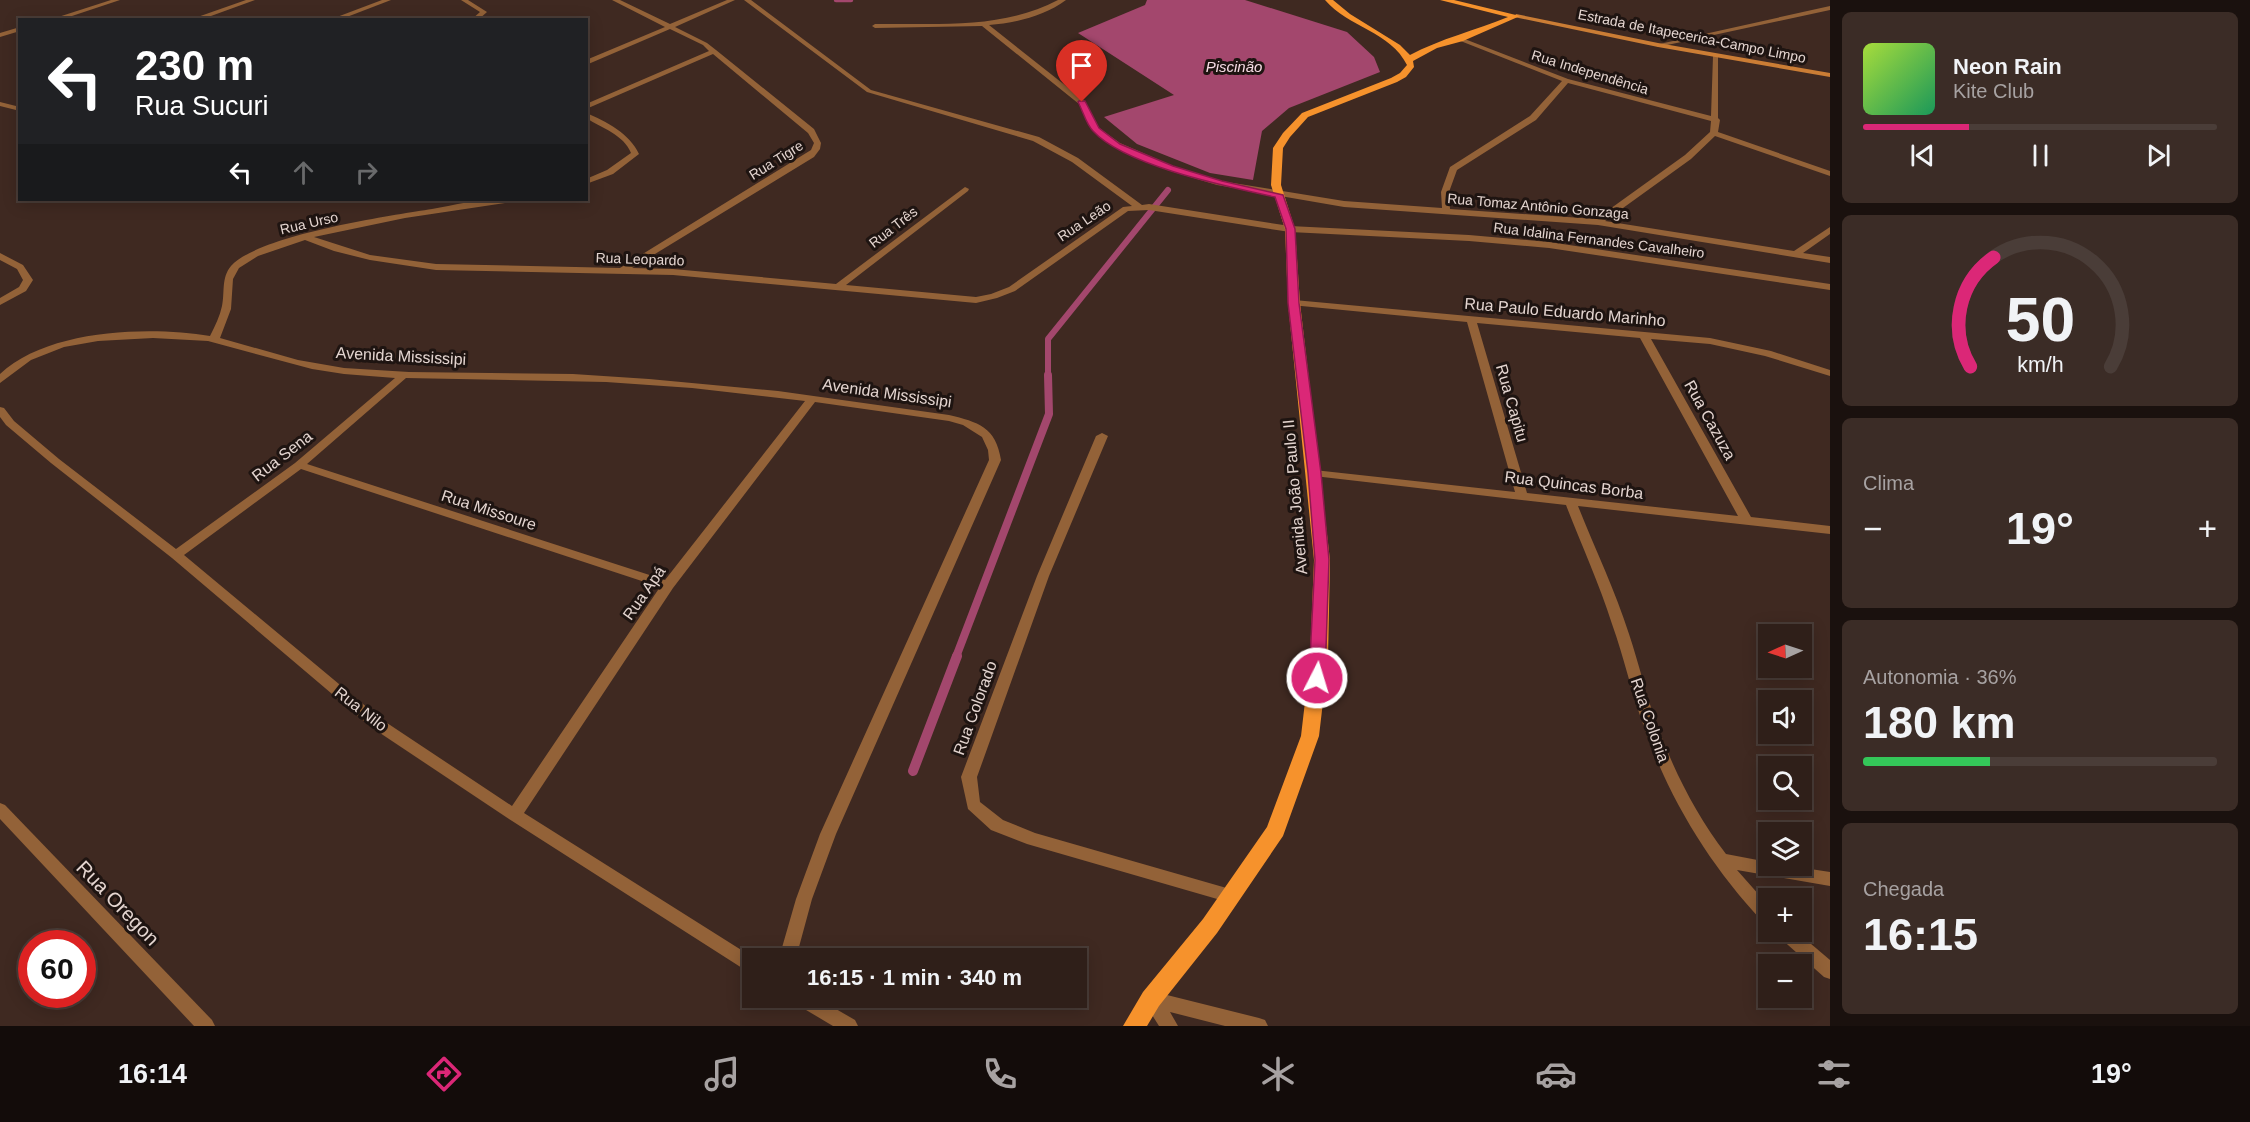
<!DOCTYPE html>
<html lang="pt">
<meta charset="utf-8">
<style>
:root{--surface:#2f1f19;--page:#3b2c26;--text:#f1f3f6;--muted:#a7a2a2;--line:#4a3d38;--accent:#db2777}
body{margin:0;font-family:Arial,sans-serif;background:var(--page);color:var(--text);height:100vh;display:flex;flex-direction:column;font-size:22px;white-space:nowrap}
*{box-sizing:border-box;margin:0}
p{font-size:20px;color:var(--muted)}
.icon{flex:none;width:33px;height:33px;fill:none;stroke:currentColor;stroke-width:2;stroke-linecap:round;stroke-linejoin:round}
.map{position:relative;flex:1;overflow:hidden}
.sheet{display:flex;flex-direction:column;gap:12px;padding:12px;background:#1a110e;width:420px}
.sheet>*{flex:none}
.top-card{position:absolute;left:18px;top:18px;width:570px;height:183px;border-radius:0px;box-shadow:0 3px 15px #0003,0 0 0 2px var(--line);background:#202124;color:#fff;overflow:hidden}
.needle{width:39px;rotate:267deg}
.controls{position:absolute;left:1758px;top:624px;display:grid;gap:12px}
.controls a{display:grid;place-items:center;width:54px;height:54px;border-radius:0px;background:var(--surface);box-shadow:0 3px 15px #0003,0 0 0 2px var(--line);font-size:30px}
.speed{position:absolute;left:18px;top:930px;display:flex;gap:12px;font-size:30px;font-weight:700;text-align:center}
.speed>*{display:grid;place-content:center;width:78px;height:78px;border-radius:50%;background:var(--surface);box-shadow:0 3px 15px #0003,0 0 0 2px var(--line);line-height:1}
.speed .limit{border:9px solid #d22;background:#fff;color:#111}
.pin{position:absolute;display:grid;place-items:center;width:51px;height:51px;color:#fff;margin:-62px -26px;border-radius:50% 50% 50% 0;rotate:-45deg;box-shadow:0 0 6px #0007}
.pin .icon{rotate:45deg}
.me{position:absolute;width:66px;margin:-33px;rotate:5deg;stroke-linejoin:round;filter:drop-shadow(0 0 4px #0008)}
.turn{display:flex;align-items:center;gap:21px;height:126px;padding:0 18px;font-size:27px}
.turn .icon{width:78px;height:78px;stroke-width:2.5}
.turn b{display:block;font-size:42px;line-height:51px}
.lanes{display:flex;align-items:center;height:57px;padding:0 18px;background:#0003;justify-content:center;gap:30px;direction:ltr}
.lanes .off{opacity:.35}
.big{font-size:45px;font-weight:700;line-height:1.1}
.sheet .tile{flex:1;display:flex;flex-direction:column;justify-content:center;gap:9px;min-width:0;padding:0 21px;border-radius:9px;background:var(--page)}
.sheet .dial{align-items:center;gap:0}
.dial svg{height:156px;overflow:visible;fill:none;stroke:var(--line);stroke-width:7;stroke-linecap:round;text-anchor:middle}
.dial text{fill:var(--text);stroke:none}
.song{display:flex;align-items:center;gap:18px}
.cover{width:72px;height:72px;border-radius:9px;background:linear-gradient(135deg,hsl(80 70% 55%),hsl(150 70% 35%))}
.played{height:6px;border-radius:3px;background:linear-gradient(90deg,var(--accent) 30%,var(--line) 30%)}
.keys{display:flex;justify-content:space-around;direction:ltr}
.heat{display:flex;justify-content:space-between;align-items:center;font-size:33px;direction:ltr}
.charge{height:9px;border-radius:4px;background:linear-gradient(90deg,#34c759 36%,var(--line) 0)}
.trip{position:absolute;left:742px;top:948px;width:345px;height:60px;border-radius:0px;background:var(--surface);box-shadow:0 3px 15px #0003,0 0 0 2px var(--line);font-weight:700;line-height:60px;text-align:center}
.menu{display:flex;height:96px;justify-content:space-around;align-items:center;background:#130c0a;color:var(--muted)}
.menu .icon{width:42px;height:42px}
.menu .on{color:var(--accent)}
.menu b{font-size:27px;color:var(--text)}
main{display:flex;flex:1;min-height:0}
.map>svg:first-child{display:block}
</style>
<main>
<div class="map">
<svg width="1830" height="1026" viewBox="0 0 1830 1026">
<rect width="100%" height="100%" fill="#3f2921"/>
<!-- water -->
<polygon fill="#a3476d" points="1147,0 1245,0 1347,32 1374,57 1380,72 1289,108 1262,131 1253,180 1210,173 1137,144 1104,117 1174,95 1078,33 1145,5"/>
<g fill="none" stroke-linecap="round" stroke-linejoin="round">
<!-- stream-far3 -->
<polyline stroke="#a3476d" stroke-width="4.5" points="836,0 851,0"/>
<!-- stream-far2 -->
<polyline stroke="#a3476d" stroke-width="6" points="1048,376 1048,339 1168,190"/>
<!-- stream-far1 -->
<polyline stroke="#a3476d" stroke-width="8" points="956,657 1049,414 1048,375"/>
<!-- stream -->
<polyline stroke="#a3476d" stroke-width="10" points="913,771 957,656"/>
<!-- street -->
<g fill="#936238" fill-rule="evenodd">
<polygon points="111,0 120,0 60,20 49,20"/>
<polygon points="246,0 255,0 200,20 189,20"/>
<polygon points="382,0 391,0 339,20 329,20"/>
<polygon points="461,0 468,0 487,12 478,20 471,20 480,12"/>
<path d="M612 0H620L670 24 727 0H735L675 27 707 43 716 50 814 129 821 143 820 149 814 157 632 268 673 269 836 284 965 187 969 189 968 191 846 285 976 297 991 294 1009 287 1123 207 1132 206 1072 162 1033 141 867 92 744 0H751L871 90 1039 137 1078 158 1142 205 1149 204 1290 226 1469 235 1549 242 1830 284V290L1549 248 1469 241 1290 232 1149 210 1128 211 1015 291 997 298 976 303 673 275 436 270 370 260 334 251 305 240 258 256 239 268 233 279 231 309 220 338 298 360 344 368 409 372 573 374 649 379 778 391 949 415C978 422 996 427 1001 460L836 834 812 899 796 958H779L796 899 820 834 989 460 988 450 982 437 963 425 949 421 815 402 673 588 524 813 754 958 753 975 509 819 371 727 172 558 51 463 6 425 0 417V407L4 408 14 421 59 459 176 549 295 463 395 378 344 374 312 369 208 341 153 338 98 341 64 347 31 360 0 383V374C48 329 149 326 210 336 215 326 220 316 222 306 225 292 221 278 231 266 259 235 388 216 432 209 457 205 485 197 509 200L505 203 405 218 314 237 370 255 436 264 620 268 811 150 814 143 808 133 713 54 586 109V104L709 51 703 45 670 29 586 65V60L665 27ZM406 378 606 382 692 388 805 401 665 580 307 464ZM301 469 660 587 512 806 381 719 184 555Z"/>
<path d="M1058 0H1066C1045 16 1015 23 989 25L1085 101 1099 128 1120 143 1173 166 1221 181 1344 201 1442 208 1441 192 1450 167 1530 116 1562 81 1458 40V38H1462L1568 79 1711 116 1713 56 1718 55V118L1720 120 1718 132 1830 171V176L1715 136 1691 159 1605 221 1794 251 1830 227V234L1803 253 1830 257V263L1598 225 1344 207 1217 185 1167 170 1114 147 1093 131 1079 104 982 26 875 28 872 26 875 24C938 23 1001 30 1058 0ZM1568 83 1711 121 1710 132 1685 155 1596 219 1450 209 1449 192 1457 170 1536 120Z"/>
<polygon points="1830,6 1830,10 1658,47 1655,45"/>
<polygon points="20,27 20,31 0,37 0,33"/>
<polygon points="0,102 20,107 20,111 0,106"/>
<path d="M586 113C606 121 630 134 639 154L613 174 586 184V179L607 170 631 153C624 135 602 128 586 118Z"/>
<polygon points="0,253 23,265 33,280 26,291 0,305 0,298 19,287 23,280 17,269 0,260"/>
<path d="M1294 300 1710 338 1771 351 1830 370V376L1765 356 1710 344 1651 339 1751 517 1830 526V534L1578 506C1595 549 1615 590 1629 634 1639 664 1646 695 1657 725 1674 771 1696 815 1726 854L1768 862V866H1791L1830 872V886L1737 870 1768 905V923L1762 921C1709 864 1669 799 1643 724 1631 691 1624 657 1612 624 1599 583 1581 544 1566 505L1314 476 1308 473 1314 470 1515 492 1467 322 1291 305V301ZM1477 323 1640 338 1738 516 1527 493Z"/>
<polygon points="1102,433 1108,436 1049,576 977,777 980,802 1003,820 1035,833 1237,891 1239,896 1237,901 1231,903 1027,844 991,830 968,809 961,777 1037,576 1096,436"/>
<polygon points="0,803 5,805 212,1020 215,1026 194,1026 0,819"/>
<polygon points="1777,932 1797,932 1830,960 1830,979 1824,977 1779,937"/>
<polygon points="1151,991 1259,1018 1265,1020 1268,1026 1225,1026 1170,1012 1178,1026 1159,1026 1142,999 1145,993"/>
<polygon points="793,998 817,998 855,1020 858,1026 833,1026 796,1004"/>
</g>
<!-- secondary -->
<polygon fill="#cb7d35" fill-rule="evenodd" points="1516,14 1658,43 1830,73 1830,77 1658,47 1514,17"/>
<!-- primary -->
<path fill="#f6922c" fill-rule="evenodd" d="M1325 0H1333L1350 14 1400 45 1410 55C1440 39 1476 30 1508 17L1440 0H1454L1520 16 1463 41 1437 48 1413 61 1414 67 1406 77 1397 82 1308 117 1290 137 1283 148 1281 185 1295 229 1300 303 1330 560 1328 659 1319 736 1283 836 1217 933 1159 1006 1147 1026H1123L1143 992 1203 919 1267 827 1301 736 1310 659 1314 560 1288 303 1285 229 1271 185 1273 148 1283 133 1302 113 1391 78 1400 73 1407 65C1391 32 1348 27 1325 0Z"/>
</g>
<!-- route -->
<path fill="#db2777" stroke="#8e194d" stroke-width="1.5" d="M1079 101H1085L1099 128 1120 144 1173 166 1222 181 1283 195 1295 229 1299 303 1321 473 1329 560 1325 678 1322 683H1311L1309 678 1315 560 1308 473 1288 303 1286 229 1275 197C1229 187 1125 166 1093 131 1086 124 1083 111 1078 102Z"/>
<g text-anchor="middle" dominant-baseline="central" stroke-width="6" stroke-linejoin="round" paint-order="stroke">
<!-- far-street labels -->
<g font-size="14" fill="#e4d5d0" stroke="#1e1411">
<text transform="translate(1692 36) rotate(11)">Estrada de Itapecerica-Campo Limpo</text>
<text transform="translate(1590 72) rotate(17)">Rua Independência</text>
<text transform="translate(776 160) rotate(-32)">Rua Tigre</text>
<text transform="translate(1538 206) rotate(5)">Rua Tomaz Antônio Gonzaga</text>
<text transform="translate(1084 221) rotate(-34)">Rua Leão</text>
<text transform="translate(309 223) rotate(-13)">Rua Urso</text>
<text transform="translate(893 227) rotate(-38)">Rua Três</text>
<text transform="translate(1599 240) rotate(7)">Rua Idalina Fernandes Cavalheiro</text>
<text transform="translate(640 259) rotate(2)">Rua Leopardo</text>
</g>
<!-- far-water labels -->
<g font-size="15" font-style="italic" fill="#f7dce5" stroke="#1e1411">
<text x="1234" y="66">Piscinão</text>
</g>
<!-- street labels -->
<g font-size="16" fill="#e4d5d0" stroke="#1e1411">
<text transform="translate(1565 312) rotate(5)">Rua Paulo Eduardo Marinho</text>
<text transform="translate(401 356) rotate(3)">Avenida Mississipi</text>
<text transform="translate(887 393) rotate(8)">Avenida Mississipi</text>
<text transform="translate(1512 403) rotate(74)">Rua Capitu</text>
<text transform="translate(1710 420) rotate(61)">Rua Cazuza</text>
<text transform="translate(282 456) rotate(-38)">Rua Sena</text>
<text transform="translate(1574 485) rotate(7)">Rua Quincas Borba</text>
<text transform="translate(1295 497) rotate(-95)">Avenida João Paulo II</text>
<text transform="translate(489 510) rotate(18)">Rua Missoure</text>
<text transform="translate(644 593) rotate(-55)">Rua Apá</text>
<text transform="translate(975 708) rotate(-70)">Rua Colorado</text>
<text transform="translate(361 709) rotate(38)">Rua Nilo</text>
<text transform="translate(1650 720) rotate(71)">Rua Colonia</text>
</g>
<!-- near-street labels -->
<g font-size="20" fill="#e4d5d0" stroke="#1e1411">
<text transform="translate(118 903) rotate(46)">Rua Oregon</text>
</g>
</g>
</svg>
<div class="controls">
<a><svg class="needle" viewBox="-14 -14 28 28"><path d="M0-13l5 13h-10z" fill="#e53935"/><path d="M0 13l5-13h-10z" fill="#a7a2a2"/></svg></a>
<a><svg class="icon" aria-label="sound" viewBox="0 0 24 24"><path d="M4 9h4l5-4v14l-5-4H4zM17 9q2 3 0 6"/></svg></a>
<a><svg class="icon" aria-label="search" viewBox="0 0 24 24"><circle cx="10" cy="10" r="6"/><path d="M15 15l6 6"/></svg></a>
<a><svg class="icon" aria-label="layers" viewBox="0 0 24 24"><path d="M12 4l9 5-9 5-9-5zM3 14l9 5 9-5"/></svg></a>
<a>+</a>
<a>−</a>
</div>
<div class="speed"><div class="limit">60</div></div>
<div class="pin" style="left:1082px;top:102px;background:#d93025"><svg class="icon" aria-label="arrive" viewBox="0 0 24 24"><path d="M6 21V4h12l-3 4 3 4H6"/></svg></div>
<svg class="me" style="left:1317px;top:678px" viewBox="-20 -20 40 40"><circle r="17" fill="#db2777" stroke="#fff" stroke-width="3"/><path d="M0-11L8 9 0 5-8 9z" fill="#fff"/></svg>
<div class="trip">16:15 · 1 min · 340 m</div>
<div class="top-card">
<div class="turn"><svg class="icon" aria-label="left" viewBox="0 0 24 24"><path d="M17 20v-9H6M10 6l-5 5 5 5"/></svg><div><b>230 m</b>Rua Sucuri</div></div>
<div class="lanes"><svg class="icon" aria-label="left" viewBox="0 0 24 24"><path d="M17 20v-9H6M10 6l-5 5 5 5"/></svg><svg class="icon off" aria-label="ahead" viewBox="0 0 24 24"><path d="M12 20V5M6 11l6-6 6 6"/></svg><svg class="icon off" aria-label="right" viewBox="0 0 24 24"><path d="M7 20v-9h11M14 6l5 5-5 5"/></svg></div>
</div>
</div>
<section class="sheet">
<div class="tile">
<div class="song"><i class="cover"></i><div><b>Neon Rain</b><p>Kite Club</p></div></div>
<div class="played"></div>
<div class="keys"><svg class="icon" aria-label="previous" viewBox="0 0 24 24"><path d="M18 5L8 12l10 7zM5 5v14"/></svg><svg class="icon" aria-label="pause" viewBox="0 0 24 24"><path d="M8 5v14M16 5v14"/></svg><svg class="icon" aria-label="next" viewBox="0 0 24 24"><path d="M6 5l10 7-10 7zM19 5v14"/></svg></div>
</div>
<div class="tile dial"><svg viewBox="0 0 100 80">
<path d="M14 69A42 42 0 1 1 86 69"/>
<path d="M14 69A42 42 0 0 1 26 13" stroke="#db2777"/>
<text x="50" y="56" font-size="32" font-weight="700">50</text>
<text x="50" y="72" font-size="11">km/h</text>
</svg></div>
<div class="tile"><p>Clima</p>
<div class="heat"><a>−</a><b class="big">19°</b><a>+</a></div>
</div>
<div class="tile"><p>Autonomia · 36%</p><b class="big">180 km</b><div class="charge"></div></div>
<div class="tile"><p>Chegada</p><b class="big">16:15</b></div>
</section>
</main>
<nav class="menu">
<b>16:14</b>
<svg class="icon on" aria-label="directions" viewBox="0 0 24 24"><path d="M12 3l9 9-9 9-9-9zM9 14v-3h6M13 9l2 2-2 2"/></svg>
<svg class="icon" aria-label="music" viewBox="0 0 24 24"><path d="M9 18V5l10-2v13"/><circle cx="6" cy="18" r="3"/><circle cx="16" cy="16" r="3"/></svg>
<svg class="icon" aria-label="phone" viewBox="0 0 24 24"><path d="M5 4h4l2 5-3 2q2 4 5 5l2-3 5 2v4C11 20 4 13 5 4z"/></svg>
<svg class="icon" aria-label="climate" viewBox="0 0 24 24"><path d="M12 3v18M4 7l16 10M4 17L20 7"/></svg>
<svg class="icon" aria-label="car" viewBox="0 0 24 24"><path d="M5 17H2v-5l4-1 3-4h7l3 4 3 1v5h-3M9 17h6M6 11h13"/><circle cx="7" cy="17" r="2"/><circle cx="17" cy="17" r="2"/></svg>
<svg class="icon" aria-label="filters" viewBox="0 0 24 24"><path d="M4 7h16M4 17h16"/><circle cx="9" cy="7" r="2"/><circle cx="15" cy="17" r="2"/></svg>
<b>19°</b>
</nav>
